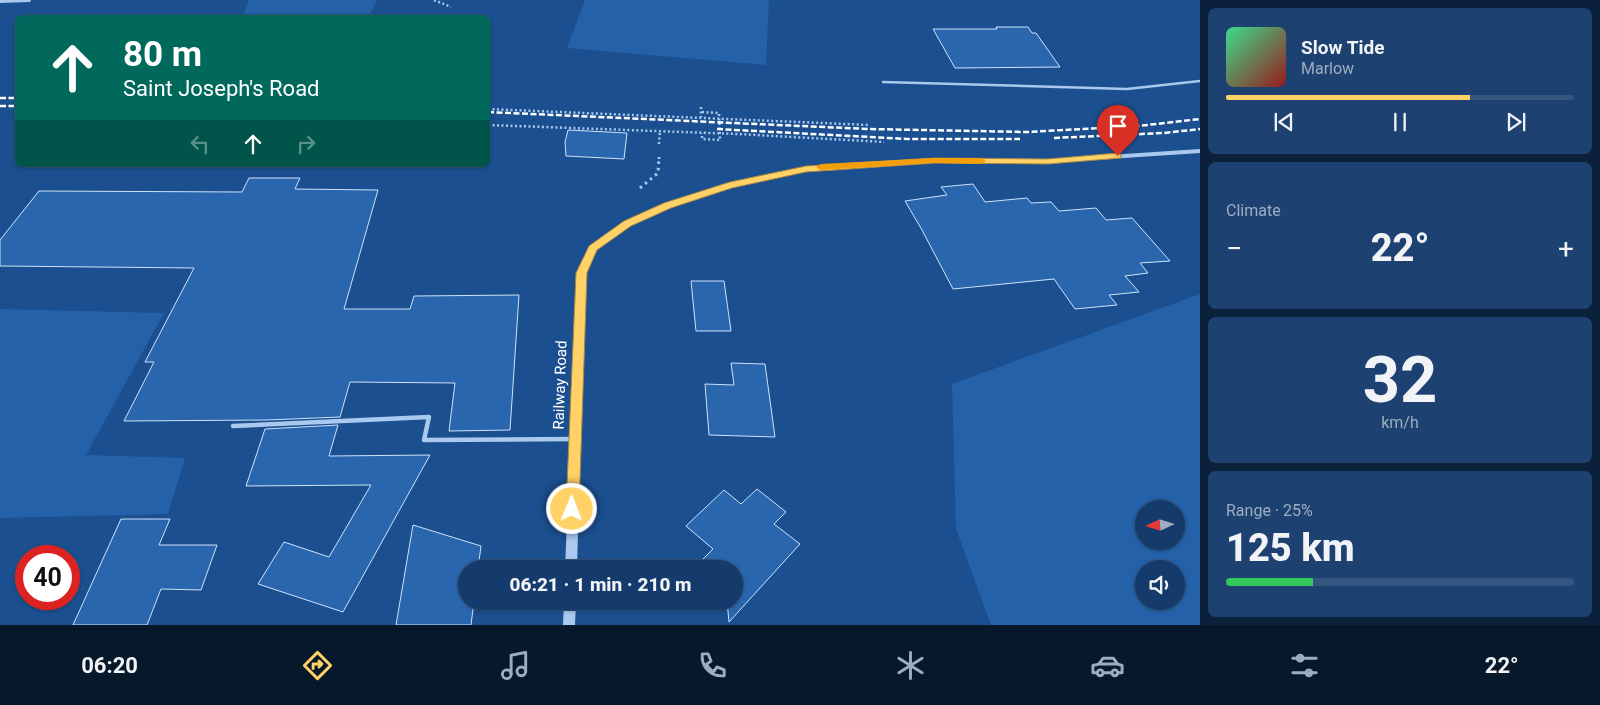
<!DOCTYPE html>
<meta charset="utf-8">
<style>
:root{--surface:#143b6b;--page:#1d4271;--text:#f1f3f6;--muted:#9dadc1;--line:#33557e;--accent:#ffd166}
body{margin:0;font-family:Roboto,sans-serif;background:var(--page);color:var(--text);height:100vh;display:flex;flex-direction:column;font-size:19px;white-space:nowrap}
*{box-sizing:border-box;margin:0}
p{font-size:16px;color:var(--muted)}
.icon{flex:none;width:28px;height:28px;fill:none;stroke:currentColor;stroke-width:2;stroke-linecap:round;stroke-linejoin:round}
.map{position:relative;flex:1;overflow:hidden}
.sheet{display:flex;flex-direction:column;gap:8px;padding:8px;background:#0b203b;width:400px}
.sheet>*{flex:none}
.top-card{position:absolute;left:15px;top:15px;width:475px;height:152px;border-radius:8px;box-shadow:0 1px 4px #0004,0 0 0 1px var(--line);background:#00695c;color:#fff;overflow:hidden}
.needle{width:32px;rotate:266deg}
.controls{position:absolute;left:1135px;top:500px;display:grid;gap:10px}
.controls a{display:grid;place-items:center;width:50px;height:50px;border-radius:50%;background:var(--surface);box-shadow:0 1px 4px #0004,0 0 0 1px var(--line);font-size:25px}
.speed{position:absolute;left:15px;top:545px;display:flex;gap:10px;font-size:25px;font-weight:700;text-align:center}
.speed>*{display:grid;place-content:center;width:65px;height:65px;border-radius:50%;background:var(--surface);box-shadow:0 1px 4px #0004,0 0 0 1px var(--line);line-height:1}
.speed .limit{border:8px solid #d22;background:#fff;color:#111}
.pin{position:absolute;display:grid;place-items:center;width:42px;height:42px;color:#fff;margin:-51px -21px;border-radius:50% 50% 50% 0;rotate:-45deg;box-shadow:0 0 5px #0007}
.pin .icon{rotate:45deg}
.me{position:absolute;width:55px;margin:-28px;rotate:1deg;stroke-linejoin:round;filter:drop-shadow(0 0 4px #0008)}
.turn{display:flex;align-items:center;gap:18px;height:105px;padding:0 25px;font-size:22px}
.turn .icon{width:65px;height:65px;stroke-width:2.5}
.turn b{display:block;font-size:35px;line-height:42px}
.lanes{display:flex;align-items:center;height:48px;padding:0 25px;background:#0003;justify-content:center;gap:25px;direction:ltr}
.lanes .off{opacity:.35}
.big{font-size:38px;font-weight:800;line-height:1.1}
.sheet .tile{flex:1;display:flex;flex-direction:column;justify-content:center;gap:8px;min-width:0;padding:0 18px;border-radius:8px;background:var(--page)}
.sheet .dial{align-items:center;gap:0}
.dial b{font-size:65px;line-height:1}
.song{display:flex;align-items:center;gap:15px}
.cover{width:60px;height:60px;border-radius:8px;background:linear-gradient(135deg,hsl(150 70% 55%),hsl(0 70% 35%))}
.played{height:5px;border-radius:2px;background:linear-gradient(90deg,var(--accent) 70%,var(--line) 70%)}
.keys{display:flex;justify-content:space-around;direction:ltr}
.heat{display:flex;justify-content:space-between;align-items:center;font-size:28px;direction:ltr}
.charge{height:8px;border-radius:4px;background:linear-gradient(90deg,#34c759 25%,var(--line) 0)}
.trip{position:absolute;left:458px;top:560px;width:285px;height:50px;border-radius:25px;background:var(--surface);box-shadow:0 1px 4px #0004,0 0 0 1px var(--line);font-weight:800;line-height:50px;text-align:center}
.menu{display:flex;height:80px;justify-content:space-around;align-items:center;background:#08182b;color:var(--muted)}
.menu .icon{width:35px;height:35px}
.menu .selected{color:var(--accent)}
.menu b{font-size:22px;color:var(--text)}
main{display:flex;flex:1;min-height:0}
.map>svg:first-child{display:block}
</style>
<main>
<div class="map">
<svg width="1200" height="625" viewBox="0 0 1200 625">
<rect width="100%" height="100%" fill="#1b4f8f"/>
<!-- green -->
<g fill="#2461a8" fill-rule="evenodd">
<polygon points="249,0 377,0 369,17 242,17"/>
<polygon points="585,0 769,0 766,65 567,48"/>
<path d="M1200 294V625H991L956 529 952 384ZM1144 509H1176V541H1144ZM1144 569H1176V601H1144Z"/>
<polygon points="0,309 164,313 86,455 185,458 168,514 0,518"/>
</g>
<!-- building -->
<g fill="#2a66ad" stroke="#cfe3fa">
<polygon points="996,27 1028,27 1032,33 1036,33 1060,67 955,68 933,29 997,29"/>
<polygon points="568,130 627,133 624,159 566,156 565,142"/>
<polygon points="249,178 300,178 295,189 378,190 344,309 410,309 414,296 519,295 510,430 449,431 455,383 350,382 340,417 267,420 124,421 154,362 145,362 194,268 0,266 0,240 39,191 242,192"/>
<polygon points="973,184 985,202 1027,198 1031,203 1051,202 1059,211 1096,208 1106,220 1132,218 1170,261 1140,263 1148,273 1125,276 1139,292 1109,295 1117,305 1075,309 1054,279 953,289 922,230 905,201 947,195 941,187"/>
<polygon points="691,281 724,281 731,331 696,331"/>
<polygon points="731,363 765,364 775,437 709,435 705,384 734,385"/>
<polygon points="338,425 329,456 430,455 343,612 258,584 284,542 329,557 371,485 246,486 265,429"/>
<polygon points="757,489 786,512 774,524 800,544 729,622 727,601 734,601 734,569 693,569 713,549 686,526 724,490 741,504"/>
<polygon points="121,519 170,519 159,545 217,545 201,590 161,589 147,625 73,625"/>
<polygon points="413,525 481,546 478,569 466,569 466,601 474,601 471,625 396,625"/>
</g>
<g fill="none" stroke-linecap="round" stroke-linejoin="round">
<!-- path-far1 -->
<g stroke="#a9c9ee" stroke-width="2.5" stroke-dasharray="2 2.5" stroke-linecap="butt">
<polyline points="434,0 451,7"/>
<polyline points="701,107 701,117"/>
<polyline points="488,109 870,125"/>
<polyline points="702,112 719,113 720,140 702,139 702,133"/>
<polyline points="488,125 738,134 884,142"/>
<polyline points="659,144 660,131"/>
<polyline points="659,159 659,156"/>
</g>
<!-- path -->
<polyline stroke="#a9c9ee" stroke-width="3" stroke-dasharray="2.5 4" stroke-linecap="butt" points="640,188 658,173 659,157"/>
<!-- service-far1 -->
<polyline stroke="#a9c9ee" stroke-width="2.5" points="883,82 1127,89 1200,81"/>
<!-- service -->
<polyline stroke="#a9c9ee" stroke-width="4.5" points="233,426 429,417 424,440 575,439"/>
<!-- minor -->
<polyline stroke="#a9c9ee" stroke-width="4" points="0,1 29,0"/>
<!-- tertiary -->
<g fill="#a9c9ee" fill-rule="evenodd">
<polygon points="1200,149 1200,153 1048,163 935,162 807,171 731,187 670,207 630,225 595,250 585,273 577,569 565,569 577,273 589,246 624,221 664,203 727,183 807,167 935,158 1048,159"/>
<polygon points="564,601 576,601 575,625 563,625"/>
</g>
<!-- rail -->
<g stroke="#fff" stroke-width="2.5" stroke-dasharray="6 2.5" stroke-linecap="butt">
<polyline points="0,98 18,98"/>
<polyline points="0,106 18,106"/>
<polyline points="488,112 868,129 1027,132 1138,126 1200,119"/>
<polyline points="717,129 908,139 1020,139"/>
<polyline points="1054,138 1164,133 1200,129"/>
</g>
</g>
<!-- route -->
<polygon fill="#ffd166" stroke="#a68842" points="1118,153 1121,154 1121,158 1048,164 935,163 806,172 732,188 671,208 631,226 597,250 587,273 579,509 577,513 572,515 568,513 566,509 576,273 589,246 624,221 664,203 730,182 806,166 935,158 1048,159"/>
<!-- slow -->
<polygon fill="#f59e0b" points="935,158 981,158 986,161 981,164 935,163 821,170 816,167 821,164"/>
<g text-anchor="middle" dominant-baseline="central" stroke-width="5" stroke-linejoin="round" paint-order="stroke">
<!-- street labels -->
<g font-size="15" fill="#fff" stroke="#1b4f8f">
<text transform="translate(560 385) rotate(-88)">Railway Road</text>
</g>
</g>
</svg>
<div class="controls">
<a><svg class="needle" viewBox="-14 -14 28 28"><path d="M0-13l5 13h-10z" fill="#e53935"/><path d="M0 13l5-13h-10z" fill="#9dadc1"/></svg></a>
<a><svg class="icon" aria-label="sound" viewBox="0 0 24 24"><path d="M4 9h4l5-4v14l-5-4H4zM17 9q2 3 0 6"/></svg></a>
</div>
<div class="speed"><div class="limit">40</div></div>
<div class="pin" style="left:1118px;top:156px;background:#d93025"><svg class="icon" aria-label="arrive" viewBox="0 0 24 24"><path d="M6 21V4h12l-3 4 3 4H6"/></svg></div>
<svg class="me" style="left:572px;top:509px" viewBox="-20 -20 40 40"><circle r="17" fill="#ffd166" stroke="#fff" stroke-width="3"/><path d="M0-11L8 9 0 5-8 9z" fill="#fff"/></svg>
<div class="trip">06:21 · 1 min · 210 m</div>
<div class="top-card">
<div class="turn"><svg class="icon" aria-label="ahead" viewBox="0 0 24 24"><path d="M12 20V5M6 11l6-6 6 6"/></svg><div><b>80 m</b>Saint Joseph's Road</div></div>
<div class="lanes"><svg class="icon off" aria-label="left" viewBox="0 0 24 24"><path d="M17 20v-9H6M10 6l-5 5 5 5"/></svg><svg class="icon" aria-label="ahead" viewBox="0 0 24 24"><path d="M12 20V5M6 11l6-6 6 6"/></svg><svg class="icon off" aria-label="right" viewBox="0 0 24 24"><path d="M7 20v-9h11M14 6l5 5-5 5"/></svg></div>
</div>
</div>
<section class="sheet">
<div class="tile">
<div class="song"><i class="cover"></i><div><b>Slow Tide</b><p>Marlow</p></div></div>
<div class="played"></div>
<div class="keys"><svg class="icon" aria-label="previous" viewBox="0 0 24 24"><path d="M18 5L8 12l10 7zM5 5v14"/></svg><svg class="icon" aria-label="pause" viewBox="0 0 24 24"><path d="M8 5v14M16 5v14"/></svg><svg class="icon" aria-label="next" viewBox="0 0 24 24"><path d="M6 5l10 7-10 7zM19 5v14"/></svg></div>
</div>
<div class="tile"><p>Climate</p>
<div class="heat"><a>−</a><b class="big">22°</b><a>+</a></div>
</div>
<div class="tile dial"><b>32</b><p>km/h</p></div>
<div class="tile"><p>Range · 25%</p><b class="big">125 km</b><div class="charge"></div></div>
</section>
</main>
<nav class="menu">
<b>06:20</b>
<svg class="icon selected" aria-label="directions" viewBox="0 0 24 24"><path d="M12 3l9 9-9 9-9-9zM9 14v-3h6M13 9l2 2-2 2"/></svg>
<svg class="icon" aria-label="music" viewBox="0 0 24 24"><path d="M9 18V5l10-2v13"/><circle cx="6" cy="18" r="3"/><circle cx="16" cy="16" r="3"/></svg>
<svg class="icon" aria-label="phone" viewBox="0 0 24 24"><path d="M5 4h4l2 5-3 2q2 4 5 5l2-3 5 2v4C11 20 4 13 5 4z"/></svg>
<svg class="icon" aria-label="climate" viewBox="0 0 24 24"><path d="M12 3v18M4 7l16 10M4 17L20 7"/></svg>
<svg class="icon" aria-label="car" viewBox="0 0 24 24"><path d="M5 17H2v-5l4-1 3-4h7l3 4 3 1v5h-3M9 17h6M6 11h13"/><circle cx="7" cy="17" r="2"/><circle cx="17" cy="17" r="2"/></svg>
<svg class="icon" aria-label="filters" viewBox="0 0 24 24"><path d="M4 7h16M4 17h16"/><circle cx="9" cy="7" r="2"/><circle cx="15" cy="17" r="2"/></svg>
<b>22°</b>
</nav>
